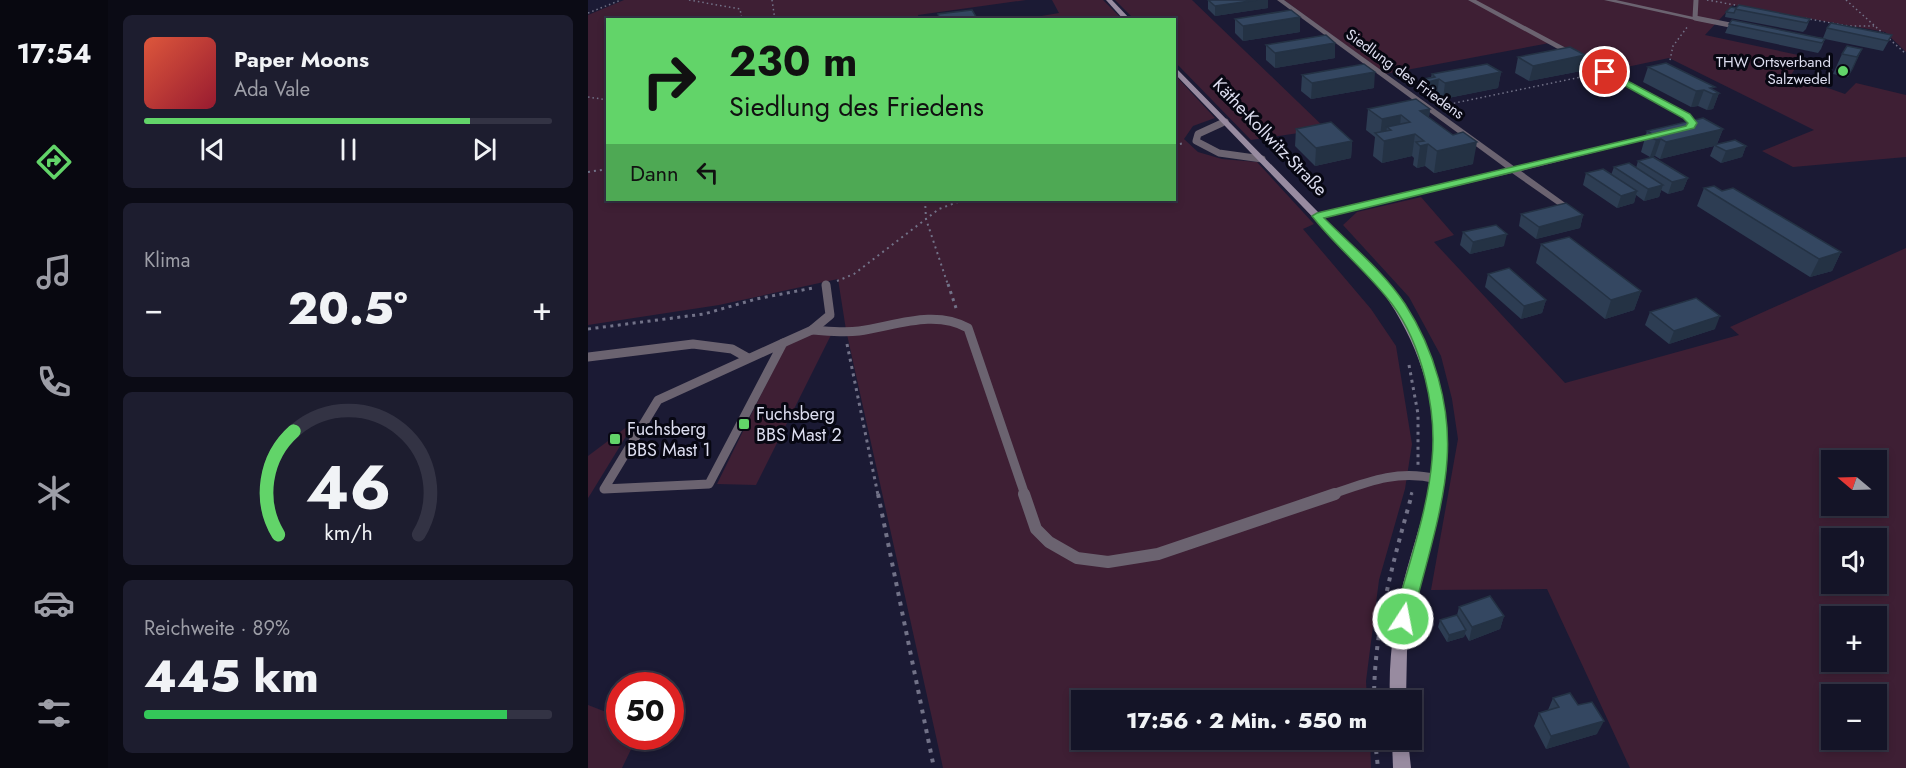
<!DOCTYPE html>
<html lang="de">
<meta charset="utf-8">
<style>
:root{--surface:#141427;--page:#1d1d2f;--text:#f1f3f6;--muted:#9d9ea7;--line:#334;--accent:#62d469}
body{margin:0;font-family:Jost,sans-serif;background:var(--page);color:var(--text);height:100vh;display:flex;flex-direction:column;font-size:22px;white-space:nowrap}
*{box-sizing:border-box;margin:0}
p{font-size:20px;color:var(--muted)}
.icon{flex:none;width:33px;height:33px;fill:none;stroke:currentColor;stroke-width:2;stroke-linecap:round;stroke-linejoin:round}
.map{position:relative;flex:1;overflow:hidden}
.details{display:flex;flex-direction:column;gap:15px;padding:15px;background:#0b0b15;width:480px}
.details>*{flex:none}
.guide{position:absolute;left:18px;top:18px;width:570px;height:183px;border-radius:0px;box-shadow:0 3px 9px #0003,0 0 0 2px var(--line);background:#62d469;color:#111;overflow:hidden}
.needle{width:39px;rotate:289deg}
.controls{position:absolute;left:1233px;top:450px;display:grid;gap:12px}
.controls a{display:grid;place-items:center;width:66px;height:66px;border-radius:0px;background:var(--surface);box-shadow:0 3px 9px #0003,0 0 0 2px var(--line);font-size:30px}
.speed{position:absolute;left:18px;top:672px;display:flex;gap:12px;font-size:30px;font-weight:700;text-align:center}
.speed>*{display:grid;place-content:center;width:78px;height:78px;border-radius:50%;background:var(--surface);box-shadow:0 3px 9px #0003,0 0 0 2px var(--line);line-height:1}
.speed .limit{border:9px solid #d22;background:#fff;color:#111}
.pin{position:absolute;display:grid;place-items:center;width:51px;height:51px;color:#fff;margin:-26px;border:3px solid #fff;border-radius:50%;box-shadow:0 2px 6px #0007}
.me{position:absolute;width:66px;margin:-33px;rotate:11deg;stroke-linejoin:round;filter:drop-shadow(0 0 4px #0008)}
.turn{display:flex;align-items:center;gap:21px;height:126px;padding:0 24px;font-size:27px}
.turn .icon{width:78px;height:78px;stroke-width:2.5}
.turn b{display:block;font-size:42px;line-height:51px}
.then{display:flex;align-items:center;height:57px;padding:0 24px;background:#0003;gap:12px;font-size:22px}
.big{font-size:45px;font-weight:800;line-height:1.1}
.details .tile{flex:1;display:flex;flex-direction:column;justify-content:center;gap:9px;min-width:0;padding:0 21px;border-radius:9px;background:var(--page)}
.details .dial{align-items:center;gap:0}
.dial svg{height:156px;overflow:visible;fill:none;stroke:var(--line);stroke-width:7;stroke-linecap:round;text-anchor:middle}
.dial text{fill:var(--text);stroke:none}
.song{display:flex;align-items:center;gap:18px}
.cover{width:72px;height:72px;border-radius:9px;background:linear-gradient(135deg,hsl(10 70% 55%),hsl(350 70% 35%))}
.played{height:6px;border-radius:3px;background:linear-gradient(90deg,var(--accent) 80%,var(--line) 80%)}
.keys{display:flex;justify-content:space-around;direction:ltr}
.heat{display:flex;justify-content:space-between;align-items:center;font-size:33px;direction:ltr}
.charge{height:9px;border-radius:4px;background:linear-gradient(90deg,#34c759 89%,var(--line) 0)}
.trip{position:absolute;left:483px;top:690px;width:351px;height:60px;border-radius:0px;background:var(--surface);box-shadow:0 3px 9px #0003,0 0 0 2px var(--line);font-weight:800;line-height:60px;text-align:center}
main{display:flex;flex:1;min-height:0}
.tabs{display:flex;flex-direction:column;width:108px;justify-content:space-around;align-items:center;background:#080810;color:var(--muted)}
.tabs .icon{width:42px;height:42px}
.tabs .active{color:var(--accent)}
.tabs b{font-size:27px;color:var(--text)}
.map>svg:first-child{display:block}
</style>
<main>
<nav class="tabs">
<b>17:54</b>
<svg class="icon active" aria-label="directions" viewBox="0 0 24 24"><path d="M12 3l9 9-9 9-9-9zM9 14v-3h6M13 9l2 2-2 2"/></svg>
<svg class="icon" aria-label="music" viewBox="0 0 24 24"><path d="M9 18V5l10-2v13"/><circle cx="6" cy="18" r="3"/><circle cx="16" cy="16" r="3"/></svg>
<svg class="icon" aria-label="phone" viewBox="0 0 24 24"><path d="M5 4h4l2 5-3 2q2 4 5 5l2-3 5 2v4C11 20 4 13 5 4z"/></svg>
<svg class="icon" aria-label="climate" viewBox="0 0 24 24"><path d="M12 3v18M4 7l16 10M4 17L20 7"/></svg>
<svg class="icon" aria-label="car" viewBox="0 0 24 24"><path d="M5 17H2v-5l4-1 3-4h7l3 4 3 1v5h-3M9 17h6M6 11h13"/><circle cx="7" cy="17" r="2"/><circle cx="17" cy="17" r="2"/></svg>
<svg class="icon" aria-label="filters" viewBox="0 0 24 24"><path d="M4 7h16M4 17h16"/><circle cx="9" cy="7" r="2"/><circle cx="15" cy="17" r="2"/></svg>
</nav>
<section class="details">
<div class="tile">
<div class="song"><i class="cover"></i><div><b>Paper Moons</b><p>Ada Vale</p></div></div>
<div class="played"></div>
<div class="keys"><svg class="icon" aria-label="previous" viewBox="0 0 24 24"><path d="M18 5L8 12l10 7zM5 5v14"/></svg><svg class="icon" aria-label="pause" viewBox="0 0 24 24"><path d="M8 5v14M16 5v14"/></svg><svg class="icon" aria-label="next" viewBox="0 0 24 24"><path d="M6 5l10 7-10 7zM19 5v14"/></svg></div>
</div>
<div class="tile"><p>Klima</p>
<div class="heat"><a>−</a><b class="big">20.5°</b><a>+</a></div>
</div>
<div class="tile dial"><svg viewBox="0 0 100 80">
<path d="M14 69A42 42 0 1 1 86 69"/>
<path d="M14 69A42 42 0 0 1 22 16" stroke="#62d469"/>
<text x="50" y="56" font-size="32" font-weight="700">46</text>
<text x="50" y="72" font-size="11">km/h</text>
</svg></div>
<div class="tile"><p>Reichweite · 89%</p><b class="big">445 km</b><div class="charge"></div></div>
</section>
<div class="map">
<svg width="1318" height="768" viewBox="0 0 1318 768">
<rect width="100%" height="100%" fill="#1b1a34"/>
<!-- green -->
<g fill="#3e1f34" fill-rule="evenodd">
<polygon points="36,0 438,0 330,15 331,20 20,20 20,200 586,200 587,75 627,118 605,126 596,139 610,152 634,159 669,162 726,224 715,229 783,309 808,346 824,444 817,489 791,580 778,681 779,700 494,700 494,740 782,740 783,768 355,768 258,330 250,279 131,305 0,325 0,15"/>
<polygon points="464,0 515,0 534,19 436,19 471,13"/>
<polygon points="527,0 604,0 738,129 663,140 587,62 586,20 546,19"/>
<polygon points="696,0 1318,0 1318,52 1297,32 1145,5 1117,35 1215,56 1203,75 1257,94 1268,83 1318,95 1318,157 1205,167 1174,151 1226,130 1081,58 1020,71 967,42 797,74"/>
<path d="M833 197 866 235 846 242 977 383 1151 335 1142 327 1318 248V768H1042L959 589 843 590 870 439 864 399 853 356 821 297 755 225 769 212ZM1244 460H1288V506H1244ZM1244 538H1288V584H1244ZM1244 616H1288V662H1244ZM1244 694H1288V740H1244Z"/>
<polygon points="226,332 244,333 168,485 129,484 197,346"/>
<polygon points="48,420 2,495 0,498 0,456"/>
<polygon points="0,705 31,717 32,736 49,737 34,768 0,768"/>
</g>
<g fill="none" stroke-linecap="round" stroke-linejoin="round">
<!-- path-far3 -->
<g stroke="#727288" stroke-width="1.5" stroke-dasharray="1.5 3" stroke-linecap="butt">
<polyline points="101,0 152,9 154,20"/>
<polyline points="184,0 187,20"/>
<polyline points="1119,0 1153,6"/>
<polyline points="1258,0 1318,54"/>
<polyline points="0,13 33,0"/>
<polyline points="1209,17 1261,26 1286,26"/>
<polyline points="1082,60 1085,46 1100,26"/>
<polyline points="0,97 20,100"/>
<polyline points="857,105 998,76"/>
</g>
<!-- path-far2 -->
<g stroke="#727288" stroke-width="2" stroke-dasharray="2 4" stroke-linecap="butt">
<polyline points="586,145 597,143"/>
<polyline points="0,172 20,169"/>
<polyline points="337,200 338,219 360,285"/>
<polyline points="249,281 266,274 351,209 375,200"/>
</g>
<!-- path-far1 -->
<g stroke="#727288" stroke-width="3" stroke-dasharray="3 4.5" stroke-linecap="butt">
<polyline points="360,284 368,308"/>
<polyline points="0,329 116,314 168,299 225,288"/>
<polyline points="259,344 290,495"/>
<polyline points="821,365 830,414 830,465"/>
<polyline points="823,495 825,489"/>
</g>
<!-- path -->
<g stroke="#727288" stroke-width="4" stroke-dasharray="4 6" stroke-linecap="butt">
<polyline points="290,494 346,768"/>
<path d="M786 700C786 629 805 562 824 494"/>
<polyline points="787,740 790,768"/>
</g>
<!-- service-far3 -->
<g stroke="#6b6370" stroke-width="5">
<polyline points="1108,0 1107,18 1152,27"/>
<polyline points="631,124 638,121"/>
</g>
<!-- service-far2 -->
<polyline stroke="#6b6370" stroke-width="7" points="634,123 610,134 608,141 631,153 674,159"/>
<!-- service-far1 -->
<g stroke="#6b6370" stroke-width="9">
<path d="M224 330C240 331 255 333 271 331 307 326 346 309 380 328L437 495"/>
<polygon points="195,343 121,484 16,489 70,400"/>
<polyline points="195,343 224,330 242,315 238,285"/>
<polyline points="0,357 105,344 144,349 160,358"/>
<path d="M742 495C779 482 810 469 849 479"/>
</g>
<!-- service -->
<polyline stroke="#6b6370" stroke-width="12" points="436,494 448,529 461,542 489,558 520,562 570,554 747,494"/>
<!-- minor -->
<g fill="#6b6370" fill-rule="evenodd">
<polygon points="689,0 696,0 927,167 1072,133 1076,135 933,171 980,205 982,207 977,210 924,173 729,219 726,218 726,214 919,169"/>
<polygon points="880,0 888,0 1102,114 1109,123 1105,130 1092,132 1092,128 1099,126 1101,123 1096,118"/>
<polygon points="1016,0 1028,0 1110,18 1107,20"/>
</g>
<!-- secondary -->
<g fill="#988ba0" fill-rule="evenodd">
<polygon points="518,0 524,0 543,20 536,20"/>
<path d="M586 66 797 280 826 321 846 365 857 411 859 459 852 501 829 586 823 618 819 651 818 700H802C800 657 807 612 819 569 828 537 839 505 844 472 853 403 830 339 789 284L586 73Z"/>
<polygon points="804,740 820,740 823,768 805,768"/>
</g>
</g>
<!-- wall -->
<g fill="#2d3d53">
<polygon points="620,0 680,8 627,16 620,9"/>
<polygon points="1143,7 1222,19 1218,29 1215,32 1137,17 1138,12"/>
<polygon points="712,17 712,32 655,41 647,33 647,19"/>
<polygon points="1141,24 1235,38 1239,28 1304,35 1295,51 1237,39 1233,49 1230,53 1137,33"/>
<polygon points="678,45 747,58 687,68 678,60"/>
<polygon points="1274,49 1260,77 1245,74 1254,54"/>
<polygon points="997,55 993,71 941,81 927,73 930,57"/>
<polygon points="1060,67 1131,93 1125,109 1119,110 1110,106 1103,107 1055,82"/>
<polygon points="913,72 910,88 855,99 849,95 838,98 834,95 836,79 843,77 844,74"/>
<polygon points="714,75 786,88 723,99 713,91"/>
<polygon points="780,109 842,109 841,117 885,164 846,173 837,166 829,168 825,165 826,158 824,156 794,163 785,156 787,137 778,130"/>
<polygon points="708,129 764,141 763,158 727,166 707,146"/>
<polygon points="1135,129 1129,144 1158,146 1154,157 1133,163 1122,156 1126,146 1072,159 1067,156 1062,157 1053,152 1059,131"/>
<polygon points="1050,161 1100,178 1095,190 1080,194 1073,190 1071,197 1056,201 1048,195 1046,203 1029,208 995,185 998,173 1023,175 1026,167 1048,168"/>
<polygon points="1116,188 1134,191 1253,252 1244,271 1222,277 1109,206"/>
<polygon points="933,214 995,215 992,228 948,239 931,226"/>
<polygon points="875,232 916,246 882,254 872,245"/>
<polygon points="953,244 1053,291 1046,310 1017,319 948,263"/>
<polygon points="900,274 958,300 954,313 933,319 897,287"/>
<polygon points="1062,312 1127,329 1081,344 1057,325"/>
<polygon points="871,607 916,616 912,629 881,641 877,634 876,637 859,642 850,627 852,620 869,615"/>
<polygon points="965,698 990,705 1009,734 958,749 946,726 951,713 960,710"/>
</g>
<!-- shaded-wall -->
<g fill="#243244">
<polygon points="669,0 680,0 680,8 627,16 627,6"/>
<polygon points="712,17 712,32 655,41 655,26"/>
<polygon points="747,43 747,58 687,68 687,53"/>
<polygon points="1274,49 1265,69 1260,77 1269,57"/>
<polygon points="997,55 993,71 941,81 945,66"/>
<polygon points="787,72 786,88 723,99 724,83"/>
<polygon points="913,72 910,88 855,99 857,83"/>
<polygon points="851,79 849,95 838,98 840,82"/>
<polygon points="1116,90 1110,106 1103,107 1108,91"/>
<polygon points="1131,93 1125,109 1119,110 1125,94"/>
<polygon points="842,109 839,130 832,111"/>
<polygon points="813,115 811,137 799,127 797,140 792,137 794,119"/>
<polygon points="1135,129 1128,146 1126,145 1126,146 1072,159 1078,142"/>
<polygon points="827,134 824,156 794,163 796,141"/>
<polygon points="1073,139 1067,156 1062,157 1068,140"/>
<polygon points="764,141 763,158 727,166 728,148"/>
<polygon points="889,142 885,164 846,173 849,151"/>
<polygon points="840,144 837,166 829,168 832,146"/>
<polygon points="1158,146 1154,157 1133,163 1138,151"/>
<polygon points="1100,178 1095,190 1080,194 1084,182"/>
<polygon points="1075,185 1071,197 1056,201 1060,189"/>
<polygon points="1049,191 1046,203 1029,208 1033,196"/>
<polygon points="995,215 992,228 948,239 951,227"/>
<polygon points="919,234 916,246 882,254 885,242"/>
<polygon points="1253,252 1244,271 1222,277 1231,259"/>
<polygon points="1053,291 1046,310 1017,319 1023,300"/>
<polygon points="958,300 954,313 933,319 936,306"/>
<polygon points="1132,316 1127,329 1081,344 1086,331"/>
<polygon points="916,616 912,629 881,641 884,627"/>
<polygon points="878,630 876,637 859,642 861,635"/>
<polygon points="1016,721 1009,734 958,749 963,736"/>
</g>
<!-- building -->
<g fill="#344761" stroke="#243244" stroke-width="1.5">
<polygon points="620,0 669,0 627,6"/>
<polygon points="1151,5 1222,19 1219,23 1147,9"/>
<polygon points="1143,7 1148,8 1146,13 1138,12"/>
<polygon points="384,10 390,20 352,20 350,14"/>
<polygon points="703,10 712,17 655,26 647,19"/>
<polygon points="1144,20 1237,39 1234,43 1141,24"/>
<polygon points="1243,23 1304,35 1300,41 1239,28"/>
<polygon points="738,35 747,43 687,53 678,45"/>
<polygon points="1259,46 1274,49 1269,57 1254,54"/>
<polygon points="982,47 997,55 945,66 930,57"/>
<polygon points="1078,63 1127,87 1122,88 1131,93 1125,94 1116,90 1108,91 1060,67"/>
<polygon points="776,64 787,72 724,83 714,75"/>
<polygon points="899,64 913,72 857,83 851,79 840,82 836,79 847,77 844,74"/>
<polygon points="828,99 842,109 832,111 865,135 875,132 889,142 849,151 840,144 832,146 828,142 836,141 827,134 796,141 787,133 803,130 799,127 822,122 813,115 794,119 780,109"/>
<polygon points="1115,118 1135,129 1078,142 1073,139 1068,140 1059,135 1064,134 1059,131"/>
<polygon points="743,122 764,141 728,148 708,129"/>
<polygon points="1147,140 1158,146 1138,151 1126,145"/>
<polygon points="1065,157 1100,178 1084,182 1050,161"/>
<polygon points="1041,163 1075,185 1060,189 1026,167"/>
<polygon points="1015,169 1049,191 1033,196 998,173"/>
<polygon points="1126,186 1134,191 1145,188 1253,252 1231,259 1116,188"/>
<polygon points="978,203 995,215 951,227 933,214"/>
<polygon points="908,225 919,234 885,242 875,232"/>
<polygon points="981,237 1053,291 1023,300 953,244"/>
<polygon points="921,268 958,300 936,306 900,274"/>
<polygon points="1108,298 1132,316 1086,331 1062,312"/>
<polygon points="902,596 916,616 884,627 871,607"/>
<polygon points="869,615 878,630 861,635 852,620"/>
<polygon points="982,693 990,705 1004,702 1016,721 963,736 951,713 971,707 965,698"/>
</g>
<!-- route -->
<path fill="#62d469" stroke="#408a44" stroke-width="1.5" d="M1014 70H1019L1102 114 1109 123 1106 128 736 218C763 245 796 272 817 304 846 349 863 406 859 460 856 509 836 570 824 619L822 625 815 627 809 625 806 619C819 569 840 511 844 460 849 410 834 344 804 304 780 272 748 247 724 216L729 213 1098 126 1100 123 1095 118 1014 73Z"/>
<!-- markers -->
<g fill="#62d469" stroke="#070712" stroke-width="2">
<circle cx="1255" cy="71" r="6"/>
<rect x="150" y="418" width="12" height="12" rx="3"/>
<rect x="21" y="433" width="12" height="12" rx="3"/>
</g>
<g text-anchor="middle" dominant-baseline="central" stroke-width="6" stroke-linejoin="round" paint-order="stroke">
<!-- far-poi labels -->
<g font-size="15" fill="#dddef0" stroke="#070712" text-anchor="end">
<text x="1243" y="62">THW Ortsverband<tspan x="1243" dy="17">Salzwedel</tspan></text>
</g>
<!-- far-street labels -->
<g font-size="15" fill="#dddef0" stroke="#070712">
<text transform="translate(817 74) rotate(36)">Siedlung des Friedens</text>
</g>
<!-- street labels -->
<g font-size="18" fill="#dddef0" stroke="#070712">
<text transform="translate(682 137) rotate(46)">Käthe-Kollwitz-Straße</text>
</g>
<!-- poi labels -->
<g font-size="18" fill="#dddef0" stroke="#070712" text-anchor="start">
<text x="168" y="414">Fuchsberg<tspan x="168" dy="21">BBS Mast 2</tspan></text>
<text x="39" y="429">Fuchsberg<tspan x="39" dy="21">BBS Mast 1</tspan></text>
</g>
</g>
</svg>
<div class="controls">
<a><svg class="needle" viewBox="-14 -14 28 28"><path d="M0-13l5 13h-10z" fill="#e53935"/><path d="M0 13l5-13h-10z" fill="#9d9ea7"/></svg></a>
<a><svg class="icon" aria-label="sound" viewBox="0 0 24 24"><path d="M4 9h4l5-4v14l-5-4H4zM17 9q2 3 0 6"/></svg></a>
<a>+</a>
<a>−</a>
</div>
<div class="speed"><div class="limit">50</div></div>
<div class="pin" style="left:1017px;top:72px;background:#d93025"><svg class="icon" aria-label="arrive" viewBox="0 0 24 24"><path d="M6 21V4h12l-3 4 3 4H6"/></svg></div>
<svg class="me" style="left:815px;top:619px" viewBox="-20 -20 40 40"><circle r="17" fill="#62d469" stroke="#fff" stroke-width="3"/><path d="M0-11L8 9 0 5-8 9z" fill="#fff"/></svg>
<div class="trip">17:56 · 2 Min. · 550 m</div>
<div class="guide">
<div class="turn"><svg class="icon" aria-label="right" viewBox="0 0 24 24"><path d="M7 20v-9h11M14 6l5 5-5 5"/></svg><div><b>230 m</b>Siedlung des Friedens</div></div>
<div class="then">Dann<svg class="icon" aria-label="left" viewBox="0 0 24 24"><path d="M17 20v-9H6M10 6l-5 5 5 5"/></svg></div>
</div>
</div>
</main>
